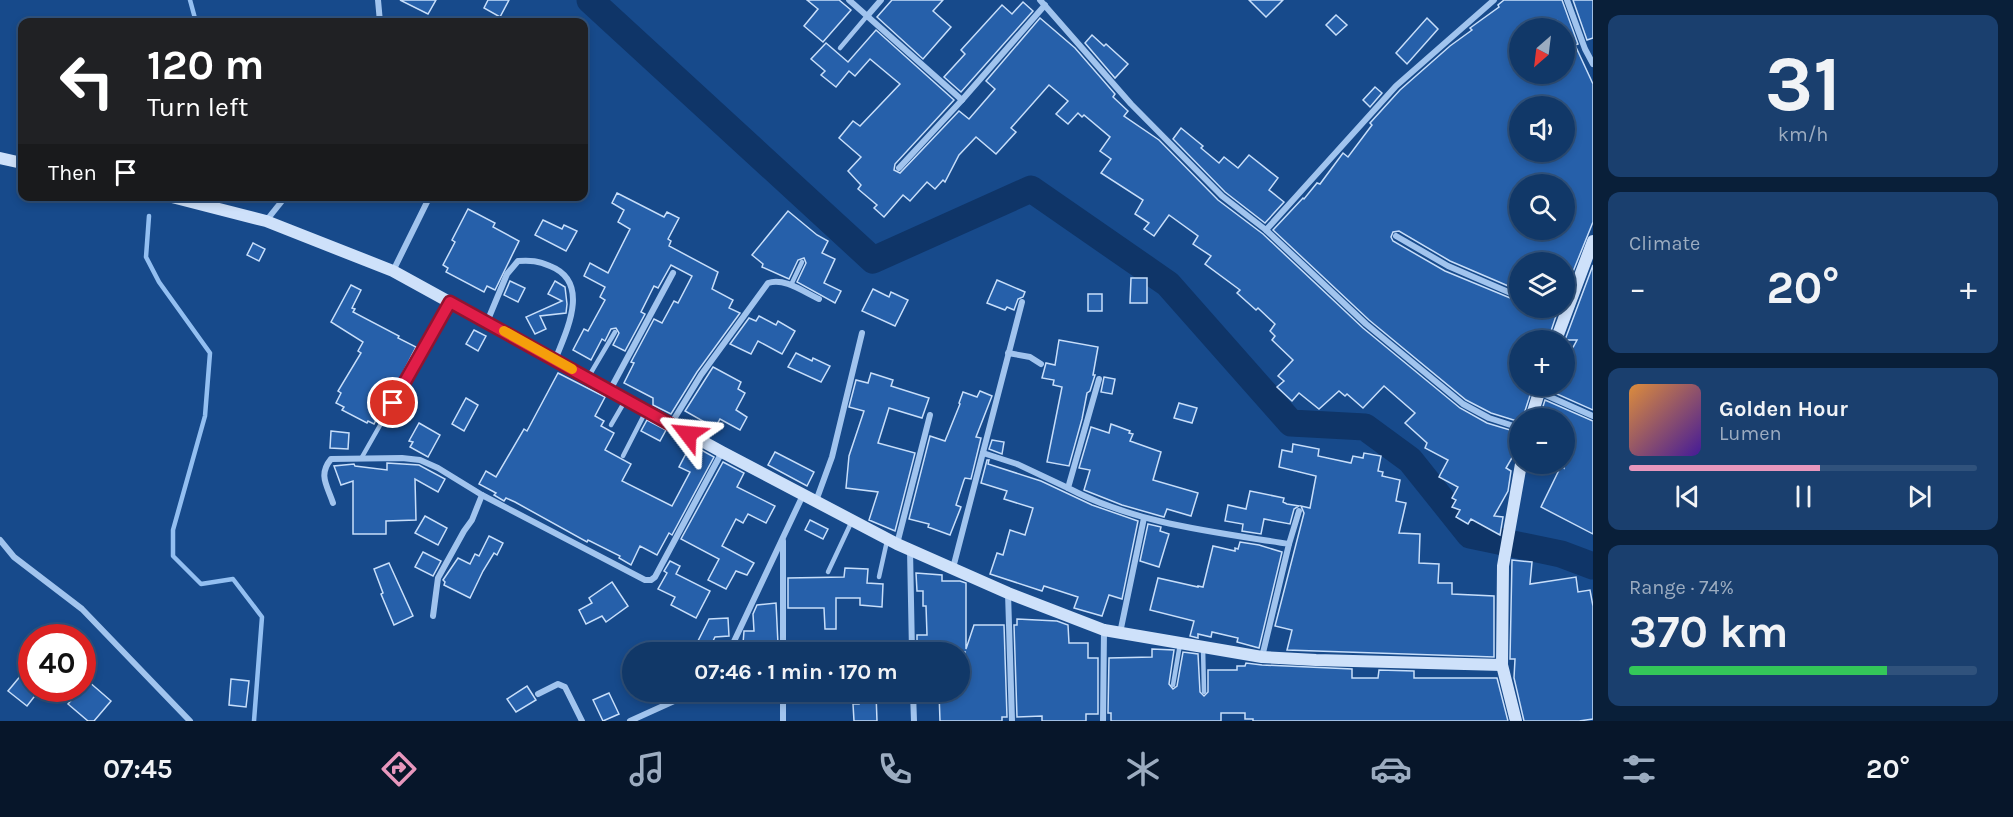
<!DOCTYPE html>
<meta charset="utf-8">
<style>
:root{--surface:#113868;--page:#1a3f6e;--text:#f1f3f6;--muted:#9cacc0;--line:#30527c;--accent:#e797bd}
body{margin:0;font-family:Karla,sans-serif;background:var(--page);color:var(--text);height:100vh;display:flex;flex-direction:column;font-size:22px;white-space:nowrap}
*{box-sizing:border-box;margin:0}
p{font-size:20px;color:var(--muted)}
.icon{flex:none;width:33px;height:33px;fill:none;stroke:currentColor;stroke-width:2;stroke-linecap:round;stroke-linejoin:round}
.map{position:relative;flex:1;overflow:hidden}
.details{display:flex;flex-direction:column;gap:15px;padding:15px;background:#091f39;width:420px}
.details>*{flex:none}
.top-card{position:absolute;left:18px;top:18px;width:570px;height:183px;border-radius:12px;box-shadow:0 3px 9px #0003,0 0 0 2px var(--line);background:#202124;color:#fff;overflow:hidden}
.needle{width:39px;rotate:208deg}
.controls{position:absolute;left:1509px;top:18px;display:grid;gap:12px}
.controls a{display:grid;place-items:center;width:66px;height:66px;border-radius:50%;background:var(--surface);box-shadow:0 3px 9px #0003,0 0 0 2px var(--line);font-size:30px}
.speed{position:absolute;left:18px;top:624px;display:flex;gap:12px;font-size:30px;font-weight:700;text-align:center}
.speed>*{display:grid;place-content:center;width:78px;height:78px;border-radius:50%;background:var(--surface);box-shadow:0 3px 9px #0003,0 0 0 2px var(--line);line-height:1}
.speed .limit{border:9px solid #d22;background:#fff;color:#111}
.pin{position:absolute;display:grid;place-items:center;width:51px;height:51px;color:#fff;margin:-26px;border:3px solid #fff;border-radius:50%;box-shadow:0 2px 6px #0007}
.me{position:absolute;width:66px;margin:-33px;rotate:299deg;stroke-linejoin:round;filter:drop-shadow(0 0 4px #0008)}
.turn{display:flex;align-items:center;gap:21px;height:126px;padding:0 30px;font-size:27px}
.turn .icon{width:78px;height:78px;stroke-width:2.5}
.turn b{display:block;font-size:42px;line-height:51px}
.then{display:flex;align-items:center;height:57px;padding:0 30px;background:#0003;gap:12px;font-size:22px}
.big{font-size:45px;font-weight:700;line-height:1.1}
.details .widget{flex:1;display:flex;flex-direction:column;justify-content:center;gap:9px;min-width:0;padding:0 21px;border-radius:12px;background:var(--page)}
.details .dial{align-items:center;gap:0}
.dial b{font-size:78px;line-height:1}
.song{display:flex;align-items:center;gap:18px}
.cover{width:72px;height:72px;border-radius:9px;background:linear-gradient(135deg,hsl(30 70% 55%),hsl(260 70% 35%))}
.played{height:6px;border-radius:3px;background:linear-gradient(90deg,var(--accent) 55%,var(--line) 55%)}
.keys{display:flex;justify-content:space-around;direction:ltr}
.heat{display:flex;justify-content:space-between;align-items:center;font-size:33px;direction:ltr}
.charge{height:9px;border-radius:4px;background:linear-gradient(90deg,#34c759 74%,var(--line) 0)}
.trip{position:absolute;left:622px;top:642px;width:348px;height:60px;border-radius:30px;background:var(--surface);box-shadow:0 3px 9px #0003,0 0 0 2px var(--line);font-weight:700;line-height:60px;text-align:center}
.tab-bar{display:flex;height:96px;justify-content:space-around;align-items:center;background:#07162a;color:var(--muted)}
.tab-bar .icon{width:42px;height:42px}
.tab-bar .current{color:var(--accent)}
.tab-bar b{font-size:27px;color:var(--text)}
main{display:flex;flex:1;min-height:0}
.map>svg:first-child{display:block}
</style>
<main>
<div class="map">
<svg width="1593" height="721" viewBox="0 0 1593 721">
<rect width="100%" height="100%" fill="#174a8b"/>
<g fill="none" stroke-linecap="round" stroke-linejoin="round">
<!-- stream -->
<g stroke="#93bff1" stroke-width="4.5">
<polyline points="190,0 196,22"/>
<polyline points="149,216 146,257 159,282 210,353 205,416 173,530 173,556 201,584 233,579 262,617 254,721"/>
</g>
<!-- river -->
<polyline stroke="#0f3568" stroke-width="27" points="590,0 873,260 1031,189 1168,284 1291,423 1365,427 1410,460 1470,535 1561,554 1593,566"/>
</g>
<!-- building -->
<g fill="#2660aa" stroke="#c7defa" stroke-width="1.5" fill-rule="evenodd">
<polygon points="400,0 436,0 428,14"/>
<polygon points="488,0 509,0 500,17 484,8"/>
<polygon points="807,0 839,0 851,10 823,42 804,26 818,9"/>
<polygon points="892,0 943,0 933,11 951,27 923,59 877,17"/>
<polygon points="1249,0 1283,0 1266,17"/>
<path d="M1504 0H1562L1578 44 1575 45 1593 84V222L1564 294V262H1520V291L1450 261 1399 231 1393 232 1391 237 1393 241 1445 271 1520 302V308H1544L1546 312 1556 316 1548 340H1520V386H1533L1523 417 1520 418V422L1491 413 1466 400 1369 320 1273 230 1303 198 1304 199 1317 183 1320 184 1343 153 1348 157 1372 125 1370 123 1400 90 1450 46 1472 30 1470 28 1499 7 1498 5ZM1557 21 1560 28H1564V74H1520V28H1547ZM1520 106H1564V152H1520ZM1520 184H1564V230H1520Z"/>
<polygon points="1573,0 1593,0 1593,38 1587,40"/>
<polygon points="1023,2 1033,11 961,92 944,77 965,54 961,50 1002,5 1012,14"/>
<polygon points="1336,15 1347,25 1336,35 1326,25"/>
<polygon points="1040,18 1075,48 1115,94 1113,97 1128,111 1124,116 1159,140 1218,200 1263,234 1363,328 1460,408 1487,423 1520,433 1520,444 1506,468 1511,471 1508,491 1494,516 1503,517 1500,535 1471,519 1468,524 1456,517 1460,510 1452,507 1456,500 1452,498 1458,487 1439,477 1448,460 1425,448 1427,443 1405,423 1415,413 1384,386 1363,408 1347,394 1345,396 1339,391 1319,409 1299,393 1292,401 1277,387 1284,381 1278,376 1293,360 1272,340 1275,336 1270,331 1275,324 1258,308 1256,310 1237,293 1240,290 1205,264 1211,256 1193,244 1198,236 1169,215 1154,236 1144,229 1149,223 1135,214 1143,200 1101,173 1111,159 1100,151 1110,137 1084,115 1082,117 1078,113 1068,124 1056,114 1068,101 1049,85 1011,128 1016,132 996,154 976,137 959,155 945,182 943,180 935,189 927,182 910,201 903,195 884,217 874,208 877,205 858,189 861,185 848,171 861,157 839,138 853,121 860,126 900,84 870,59 855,76 849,71 836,87 821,75 825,71 811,59 826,43 848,62 876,30 954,100 895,164 894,170 900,173 959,111 969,119 995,89 986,81"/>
<polygon points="1427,18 1438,29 1407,64 1396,53"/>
<polygon points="1092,35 1104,46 1106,44 1128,64 1115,78 1085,43"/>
<polygon points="1375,87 1382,93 1370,107 1363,100"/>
<polygon points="1181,128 1203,146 1201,148 1219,163 1224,157 1238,168 1249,155 1278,178 1269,190 1284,202 1265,223 1225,192 1173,139"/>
<polygon points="617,193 664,217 667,212 679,218 668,239 671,241 669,246 718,272 712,289 733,300 729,308 740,313 697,372 671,414 653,405 653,398 624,383 634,363 631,362 654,319 662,323 674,301 678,303 692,276 671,265 658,288 654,286 641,312 645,314 625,351 613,345 619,333 616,328 611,329 605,341 602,339 591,360 573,350 584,329 588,331 605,300 600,297 605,287 584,276 590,263 608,273 630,229 618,222 624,210 612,203"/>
<polygon points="468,209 495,223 493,227 519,241 495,290 487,286 484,292 446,272 448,268 443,265 455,242 452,240"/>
<polygon points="788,211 817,235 828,241 822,253 835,259 824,283 841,291 835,303 797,282 806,263 804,258 798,260 789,279 762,267 763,264 752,255"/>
<polygon points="543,220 562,229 564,225 577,231 566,251 535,235"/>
<polygon points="253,243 265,249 259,261 247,255"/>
<polygon points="1593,265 1593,410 1548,390 1549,386 1564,386 1564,364 1577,340 1565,340"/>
<polygon points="1131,278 1147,278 1147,303 1130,303"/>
<polygon points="997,280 1025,292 1023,297 1018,299 1014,310 1007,307 1005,310 987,303"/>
<polygon points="510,281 525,288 518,302 504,295"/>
<polygon points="555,281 565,287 567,304 566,313 540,316 546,329 535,334 526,317 562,301 548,294"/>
<polygon points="351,285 361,290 352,308 355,309 353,312 399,336 398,338 416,347 396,386 388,382 377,403 383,406 374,424 368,421 367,423 342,410 344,407 336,403 341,393 338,391 361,353 358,351 363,342 331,322"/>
<polygon points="873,289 889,297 891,292 908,300 895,326 862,311"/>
<rect x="1088" y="294" width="14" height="17"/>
<polygon points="759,316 776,325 778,321 795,331 782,354 758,341 751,354 730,344 749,318 756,321"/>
<polygon points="474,330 486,336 478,351 466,344"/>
<polygon points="1059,340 1098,347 1093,375 1095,375 1090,391 1087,393 1082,419 1069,466 1047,462 1062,387 1053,385 1054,380 1042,378 1046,363 1055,365"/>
<polygon points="796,353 812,361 813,358 830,366 821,382 788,367"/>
<polygon points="713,367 741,382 738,389 745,393 736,410 747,417 740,430 720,419 715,428 685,411"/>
<polygon points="558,373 605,397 595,416 604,421 601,426 614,433 605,450 631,464 622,481 672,506 690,472 679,467 689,448 694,450 696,447 714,457 672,535 669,533 657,555 640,546 631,565 619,558 620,556 588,540 587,542 515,502 506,498 504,501 494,495 496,493 479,484 486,471 496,477 524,429 527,431"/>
<polygon points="871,373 893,380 891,386 929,398 922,418 889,408 878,443 915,453 895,531 869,520 878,492 846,488 849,456 864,411 849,407 856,380 868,383"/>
<polygon points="1104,377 1115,379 1112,394 1101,392"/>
<polygon points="980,391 992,396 976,437 981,438 971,479 965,478 964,480 956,505 961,507 950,535 928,527 929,524 909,519 930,436 945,441 960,404 959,403 963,392 977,397"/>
<polygon points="466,398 478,405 464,431 452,424"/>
<polygon points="1545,400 1593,421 1593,534 1541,507 1561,466 1564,468 1564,418 1545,418 1540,416"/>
<polygon points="1179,403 1197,408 1192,423 1174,418"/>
<polygon points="647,420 666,430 660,441 641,431"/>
<polygon points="419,423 440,435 428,457 410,447 413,442 409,441"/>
<polygon points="1111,424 1130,431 1129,433 1133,434 1130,441 1161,452 1153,480 1198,493 1191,516 1167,509 1164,517 1122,505 1084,490 1090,470 1079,468 1091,427 1109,433"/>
<polygon points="331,431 349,433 348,449 330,448"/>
<polygon points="992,440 1004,442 1002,454 989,449"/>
<polygon points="1293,444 1319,449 1318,456 1351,463 1353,456 1363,458 1364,453 1381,456 1378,471 1383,472 1382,476 1400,480 1396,501 1406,503 1399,533 1420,534 1419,563 1439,564 1438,583 1452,583 1452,594 1494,596 1494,657 1287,650 1292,630 1275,626 1304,513 1301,506 1310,508 1316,476 1279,467 1282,450 1292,452"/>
<polygon points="775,452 814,472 807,486 768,465"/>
<polygon points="987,460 989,460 988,464 1041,481 1092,505 1138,521 1122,599 1109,595 1102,616 1074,608 1078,597 1044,586 1042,591 990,574 997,553 1003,555 1010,530 1025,535 1033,508 1004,499 1007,491 981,483"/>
<polygon points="723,462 744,473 737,487 775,506 766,523 748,514 743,523 736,519 722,546 754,563 747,575 736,571 726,589 708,580 719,559 681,539"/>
<polygon points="387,463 419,465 445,479 438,492 415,479 416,520 386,521 386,534 353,534 353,481 341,485 334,466 354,464 355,466 387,470"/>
<polygon points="1250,491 1284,498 1283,502 1287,504 1299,506 1294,509 1290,524 1264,519 1261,534 1242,531 1243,524 1225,521 1228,505 1246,509"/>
<polygon points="425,516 447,528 438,545 415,533"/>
<polygon points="810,520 828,529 823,539 805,530"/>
<polygon points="1148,524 1161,527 1160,531 1169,534 1159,567 1140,561"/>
<polygon points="489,536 503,543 497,555 494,553 483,571 470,598 444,585 445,582 443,580 458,558 470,564 475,554 479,556"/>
<polygon points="1240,542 1259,545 1282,552 1259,648 1237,642 1238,638 1212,632 1211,637 1198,634 1198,638 1190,636 1194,621 1150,610 1158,578 1198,587 1198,586 1203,587 1213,546 1235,551 1235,548 1238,549"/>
<polygon points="423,552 441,561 433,576 415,567"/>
<polygon points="1512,560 1532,562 1530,584 1576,577 1578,592 1590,590 1593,606 1593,719 1579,721 1524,721 1514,678 1515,659 1510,659"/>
<polygon points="670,561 680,566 676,574 710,591 696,618 671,605 675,597 658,589 667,573 664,571"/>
<polygon points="389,563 413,616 394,625 381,594 383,593 374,569"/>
<polygon points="845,568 868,569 867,583 883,584 882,607 860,605 860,598 836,598 836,629 825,629 824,608 788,608 788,578 844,577"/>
<polygon points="916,573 942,575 942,581 960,581 966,583 966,649 974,625 1004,625 1007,717 1002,717 1002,721 940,721 939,692 960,692 960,656 964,656 965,652 917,652 917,635 927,635 926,606 923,606 923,591 917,591"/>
<polygon points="612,582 628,606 606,622 602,616 586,624 579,610 592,603 589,598"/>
<polygon points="776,603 778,644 743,644 744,631 754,631 753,614 757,605"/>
<polygon points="728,618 729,636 715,637 709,649 697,643 709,619"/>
<polygon points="1017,619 1057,621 1068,625 1069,643 1088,643 1088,658 1098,658 1098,714 1086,714 1086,721 1042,721 1042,716 1017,717 1014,625 1017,625"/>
<polygon points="1152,649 1174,650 1169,684 1173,689 1177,686 1183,652 1198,654 1200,692 1204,696 1208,692 1208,670 1237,670 1237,666 1245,666 1246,663 1262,665 1352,669 1352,678 1378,678 1379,670 1414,671 1414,678 1497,678 1508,721 1253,721 1253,719 1245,719 1245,713 1221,713 1221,721 1111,721 1111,713 1108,713 1109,658 1152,657"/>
<polygon points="32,662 32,688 41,688 27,706 8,691"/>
<polygon points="231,679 249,681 246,707 229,705"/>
<polygon points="88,681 111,701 94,721 88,721 68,704"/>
<polygon points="527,686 536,700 516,712 507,699"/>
<polygon points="609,693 619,714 603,721 593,700"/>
<polygon points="858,693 876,693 877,721 854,721 853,704 859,704"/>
</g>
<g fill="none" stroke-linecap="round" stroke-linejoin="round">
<!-- lane -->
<g stroke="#a1c4ee" stroke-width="4.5">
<polyline points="840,48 867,16"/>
<polyline points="791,285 802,262"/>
<polyline points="589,376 615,332"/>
<polyline points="611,425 625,401"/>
<polyline points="623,456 645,413"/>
<polyline points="362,457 449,304"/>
<polyline points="828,572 851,523"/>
<polyline points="879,577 887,541"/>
<polyline points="1203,647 1204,692"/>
<polyline points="1173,685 1180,644"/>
</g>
<!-- street -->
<g stroke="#a1c4ee" stroke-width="6">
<polyline points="378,0 380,22"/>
<polyline points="849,0 962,100"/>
<polyline points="1040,0 1131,104 1222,196 1266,230 1366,324 1463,404 1489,418 1520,428"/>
<polyline points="1567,0 1585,49 1593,64"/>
<polyline points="868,15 881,0"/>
<polyline points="899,168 962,100 1045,5"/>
<polyline points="266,221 286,196"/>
<polyline points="1266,230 1396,86 1494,0"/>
<polyline points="1396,236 1448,266 1520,297"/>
<polyline points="393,271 430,196"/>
<polyline points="1549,308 1565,313"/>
<path d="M487 322 507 274 518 261C531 260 538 261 550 266 591 282 567 330 555 360"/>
<polyline points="1008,353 1030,357 1041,364"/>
<path d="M1099 379 1068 488C1136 524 1215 532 1289 544L1262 657"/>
<polyline points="610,390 673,273"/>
<polyline points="1539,392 1593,416"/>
<path d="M671 424 701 375 768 283C784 277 804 292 819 299"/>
<polyline points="983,453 1017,464 1068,488"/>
<polyline points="816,501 832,457 862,333"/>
<path d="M333 503C327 485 318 475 331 459L402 458 420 460 438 468 482 495 645 580H651L655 577 722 452"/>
<polyline points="0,540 14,557 82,609 190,721"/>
<polyline points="897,544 930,415"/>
<polyline points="1289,544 1299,511"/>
<polyline points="910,550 912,652"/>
<polyline points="953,568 1022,302"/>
<polyline points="1008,593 1012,721"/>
<polyline points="433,616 438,578 464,531 472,520 482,495"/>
<polyline points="1120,633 1144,518"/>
<polyline points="729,652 803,495"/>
<polyline points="783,652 783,541"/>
<polyline points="913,692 914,721"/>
<polyline points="538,694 558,684 565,687 582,721"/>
<polyline points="630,721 694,692"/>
<polyline points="783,721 783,692"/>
<polyline points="1103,721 1104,630"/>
</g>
<!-- secondary -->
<g stroke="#cee1fa" stroke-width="12">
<polyline points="0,158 22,163"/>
<polyline points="168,196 266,221 393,271 722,452 897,544 1008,593 1104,630 1262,657 1316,660 1502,665"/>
<polyline points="1556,340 1593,241"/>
<polyline points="1531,418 1541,386"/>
<polyline points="1516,721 1502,665 1503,566 1521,464"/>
</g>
</g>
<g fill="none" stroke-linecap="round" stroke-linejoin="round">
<defs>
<polyline id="route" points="393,403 450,302 688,434"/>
</defs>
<!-- route casing -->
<use href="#route" stroke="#92132f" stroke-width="15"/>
<!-- route -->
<use href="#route" stroke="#e11d48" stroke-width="10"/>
<!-- slow -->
<polyline stroke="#f59e0b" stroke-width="10" points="504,331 572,369"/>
</g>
</svg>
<div class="controls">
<a><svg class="needle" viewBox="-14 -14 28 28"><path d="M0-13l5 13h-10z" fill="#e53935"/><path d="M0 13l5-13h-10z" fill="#9cacc0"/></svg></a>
<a><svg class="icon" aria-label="sound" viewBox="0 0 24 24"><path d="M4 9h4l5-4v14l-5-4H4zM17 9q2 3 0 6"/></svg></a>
<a><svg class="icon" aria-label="search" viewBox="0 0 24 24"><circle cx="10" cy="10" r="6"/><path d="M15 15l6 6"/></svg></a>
<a><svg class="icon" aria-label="layers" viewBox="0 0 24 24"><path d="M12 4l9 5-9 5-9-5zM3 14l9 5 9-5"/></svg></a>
<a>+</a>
<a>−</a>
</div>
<div class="speed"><div class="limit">40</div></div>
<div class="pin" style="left:393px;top:403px;background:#d93025"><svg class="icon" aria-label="arrive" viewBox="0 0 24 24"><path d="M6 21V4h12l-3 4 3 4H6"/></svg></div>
<svg class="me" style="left:688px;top:434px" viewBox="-20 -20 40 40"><path d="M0-17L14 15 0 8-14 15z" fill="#e11d48" stroke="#fff" stroke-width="4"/></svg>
<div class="trip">07:46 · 1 min · 170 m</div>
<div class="top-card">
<div class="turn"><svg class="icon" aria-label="left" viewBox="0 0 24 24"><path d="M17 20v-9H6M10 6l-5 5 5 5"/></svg><div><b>120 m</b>Turn left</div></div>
<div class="then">Then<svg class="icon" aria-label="arrive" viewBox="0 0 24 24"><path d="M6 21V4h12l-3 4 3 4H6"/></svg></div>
</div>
</div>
<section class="details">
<div class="widget dial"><b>31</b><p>km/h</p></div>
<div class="widget"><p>Climate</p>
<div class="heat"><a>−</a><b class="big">20°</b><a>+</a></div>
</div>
<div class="widget">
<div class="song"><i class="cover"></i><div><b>Golden Hour</b><p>Lumen</p></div></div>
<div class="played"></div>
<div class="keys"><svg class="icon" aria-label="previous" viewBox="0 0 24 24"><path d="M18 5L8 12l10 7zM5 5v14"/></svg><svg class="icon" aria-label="pause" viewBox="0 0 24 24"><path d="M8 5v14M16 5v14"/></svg><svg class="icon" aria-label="next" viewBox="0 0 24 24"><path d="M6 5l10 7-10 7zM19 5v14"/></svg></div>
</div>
<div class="widget"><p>Range · 74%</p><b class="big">370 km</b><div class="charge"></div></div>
</section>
</main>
<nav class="tab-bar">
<b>07:45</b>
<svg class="icon current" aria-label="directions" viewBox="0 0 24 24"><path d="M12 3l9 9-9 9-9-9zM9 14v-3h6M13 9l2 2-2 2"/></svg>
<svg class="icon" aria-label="music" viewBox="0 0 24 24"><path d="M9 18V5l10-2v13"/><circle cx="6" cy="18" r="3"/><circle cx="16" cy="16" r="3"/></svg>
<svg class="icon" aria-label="phone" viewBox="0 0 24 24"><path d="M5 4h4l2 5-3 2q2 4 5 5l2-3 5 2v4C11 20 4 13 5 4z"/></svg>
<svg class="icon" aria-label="climate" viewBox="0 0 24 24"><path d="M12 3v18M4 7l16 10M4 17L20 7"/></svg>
<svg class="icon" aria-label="car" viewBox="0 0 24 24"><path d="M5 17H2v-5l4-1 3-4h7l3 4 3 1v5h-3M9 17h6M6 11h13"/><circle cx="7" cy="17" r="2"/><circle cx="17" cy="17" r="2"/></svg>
<svg class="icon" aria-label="filters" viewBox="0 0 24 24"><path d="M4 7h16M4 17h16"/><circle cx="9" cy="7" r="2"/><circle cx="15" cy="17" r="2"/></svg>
<b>20°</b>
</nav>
